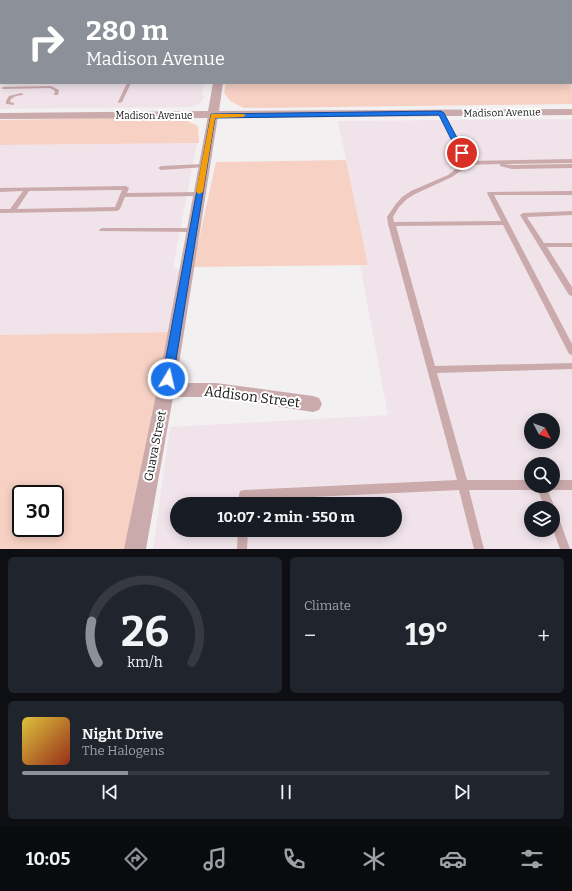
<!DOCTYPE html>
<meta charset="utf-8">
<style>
:root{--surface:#171b24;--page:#20242c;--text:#f1f3f6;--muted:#9ea1a6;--line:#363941;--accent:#8c9099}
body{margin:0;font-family:Bitter,serif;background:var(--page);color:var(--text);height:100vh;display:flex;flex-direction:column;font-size:15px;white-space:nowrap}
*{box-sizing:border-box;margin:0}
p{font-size:13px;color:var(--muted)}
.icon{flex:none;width:22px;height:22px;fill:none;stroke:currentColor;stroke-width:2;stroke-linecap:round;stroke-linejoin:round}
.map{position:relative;height:549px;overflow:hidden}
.side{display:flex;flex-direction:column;gap:8px;padding:8px;background:#0d0f14;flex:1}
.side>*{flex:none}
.top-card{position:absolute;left:0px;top:0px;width:572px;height:84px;box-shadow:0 2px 10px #0003;background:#8c9099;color:#fff;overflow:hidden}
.needle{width:26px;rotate:131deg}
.fabs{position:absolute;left:524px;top:413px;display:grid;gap:8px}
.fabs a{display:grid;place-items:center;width:36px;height:36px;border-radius:50%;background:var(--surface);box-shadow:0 2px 10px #0003;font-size:20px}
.speed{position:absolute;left:12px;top:485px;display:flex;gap:8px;font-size:20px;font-weight:700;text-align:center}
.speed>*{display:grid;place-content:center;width:52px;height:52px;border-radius:50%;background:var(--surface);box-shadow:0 2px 10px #0003;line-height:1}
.speed .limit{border:2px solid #111;border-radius:6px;background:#fff;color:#111}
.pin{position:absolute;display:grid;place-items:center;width:34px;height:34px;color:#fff;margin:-17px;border:2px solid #fff;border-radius:50%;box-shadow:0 1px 4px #0007}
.me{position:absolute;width:44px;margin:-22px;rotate:9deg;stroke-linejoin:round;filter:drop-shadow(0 0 3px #0008)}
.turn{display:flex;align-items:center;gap:14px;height:84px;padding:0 20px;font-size:18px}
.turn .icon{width:52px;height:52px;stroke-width:2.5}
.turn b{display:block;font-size:28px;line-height:34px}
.big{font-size:30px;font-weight:700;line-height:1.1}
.side .widget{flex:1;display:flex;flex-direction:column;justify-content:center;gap:6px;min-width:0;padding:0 14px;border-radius:6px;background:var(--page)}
.side .dial{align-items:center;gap:0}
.dial svg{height:104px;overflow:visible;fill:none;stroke:var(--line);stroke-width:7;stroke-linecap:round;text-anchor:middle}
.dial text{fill:var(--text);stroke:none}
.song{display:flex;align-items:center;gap:12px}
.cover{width:48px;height:48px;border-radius:6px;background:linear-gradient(135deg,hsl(50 70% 55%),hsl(10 70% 35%))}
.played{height:4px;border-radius:2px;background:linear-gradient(90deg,var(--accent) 20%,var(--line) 20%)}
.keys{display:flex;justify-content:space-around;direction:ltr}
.heat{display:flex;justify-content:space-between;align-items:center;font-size:22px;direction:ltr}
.side .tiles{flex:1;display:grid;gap:8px;grid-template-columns:1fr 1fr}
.widget:last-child{grid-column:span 2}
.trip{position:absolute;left:170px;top:497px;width:232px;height:40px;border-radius:20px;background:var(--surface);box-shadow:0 2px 10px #0003;font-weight:700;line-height:40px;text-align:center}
.tabs{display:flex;height:64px;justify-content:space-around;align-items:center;background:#090b0e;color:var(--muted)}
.tabs .icon{width:28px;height:28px}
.tabs .selected{color:var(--accent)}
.tabs b{font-size:18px;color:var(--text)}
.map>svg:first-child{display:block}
</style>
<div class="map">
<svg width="572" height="549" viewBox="0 0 572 549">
<rect width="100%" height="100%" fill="#f3f0f1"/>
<!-- built -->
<g fill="#f0e4ea" fill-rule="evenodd">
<polygon points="0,0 212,0 1,1 1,83 204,83 202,94 205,97 199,104 192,107 0,109"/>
<path d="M572 119V549H153L170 427 388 415 360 265H368L338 121ZM531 420H553V442H531ZM531 464H553V486H531ZM177 504H395V530H177ZM531 508H553V530H531Z"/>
<polygon points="197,143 173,267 180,271 170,332 0,335 0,145"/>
</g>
<!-- green -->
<g fill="#f7d1c4" fill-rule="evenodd">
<polygon points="238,0 494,0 498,1 238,1"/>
<polygon points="571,45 572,104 244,108 230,101 224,93 226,83 571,83"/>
<polygon points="120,118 189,120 189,122 198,126 199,143 0,145 0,120"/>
<polygon points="346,160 368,265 193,267 216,162"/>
<path d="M170 332 125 549H0V335ZM21 494H55V528H21Z"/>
</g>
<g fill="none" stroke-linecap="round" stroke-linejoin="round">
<!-- stream -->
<polyline stroke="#b6a9e4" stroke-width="1.5" points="527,0 534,1"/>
<!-- service -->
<g fill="#cbaaac" fill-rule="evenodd">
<polygon points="64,0 68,0 63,1"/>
<polygon points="126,0 130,0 125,1"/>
<rect x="202" y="0" width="4" height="1"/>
<rect x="0" y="15" width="1" height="2"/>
<polygon points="127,83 131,83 122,102 118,103 118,102"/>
<polygon points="51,86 59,90 58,95 54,95 55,91 50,88 3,89 1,88 3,87"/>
<polygon points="21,93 23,94 23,95 16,96 11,99 10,102 14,103 14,105 6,104 6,101 9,96"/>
<polygon points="439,112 443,113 465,153 464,161 572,159 572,163 504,164 512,165 572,164 572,168 512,169 500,166 500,164 463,165 462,170 452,177 415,194 407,199 399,207 393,217 394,222 501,221 487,193 488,192 572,191 572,195 494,195 572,344 572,355 569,354 503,225 396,226 435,366 572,363 572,369 437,373 467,480 531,480 531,486 536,486 535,489 531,490 469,490 484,549 474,549 459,490 249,500 249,504 239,504 239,495 240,491 244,490 457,480 388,224 387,217 395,205 402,197 411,191 448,175 457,168 459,153 439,113"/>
<polygon points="204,164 207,166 206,167 161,170 158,168 161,166"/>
<path d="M126 186 129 188 127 193 199 192 202 194 199 196 125 197 120 209 117 211 0 213V209H10L23 191 0 192V188ZM122 190 115 207 17 209 29 191Z"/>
<polygon points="572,211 572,215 527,217 544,243 572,243 572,247 547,247 572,287 572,296 569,295 520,215 523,213"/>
<polygon points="102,228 193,228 196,230 193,232 100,231 99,230 100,229"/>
<polygon points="553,480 572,480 572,490 553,490 549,489 548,486 553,486"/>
<polygon points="536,486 546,486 555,508 553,512 557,513 570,549 560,549 553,530 553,508 545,508"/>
<polygon points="238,530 248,530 247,549 237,549"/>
</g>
<!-- minor -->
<polygon fill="#cbaaac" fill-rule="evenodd" points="213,113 218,116 176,383 216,383 313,396 319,398 322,404 319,410 313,412 216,397 173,397 146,549 124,549 157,390 208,116"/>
<!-- tertiary -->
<g fill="#cbaaac" fill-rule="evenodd">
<rect x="227" y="0" width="8" height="1"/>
<polygon points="213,83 223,83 219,111 572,109 572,115 217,118 213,119 209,118 0,119 0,113 208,111"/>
</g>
</g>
<!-- route -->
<polygon fill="#1a73e8" stroke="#114b97" points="441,111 444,113 465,153 464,155 458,153 439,115 215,118 173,379 172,382 168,384 164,382 162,379 211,114"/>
<!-- slow -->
<polygon fill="#f59e0b" points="211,114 243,114 246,115 243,117 215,118 203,192 199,194 196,192"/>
<g text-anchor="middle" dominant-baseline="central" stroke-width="4" stroke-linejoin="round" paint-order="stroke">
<!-- far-street labels -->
<g font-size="10" fill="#171617" stroke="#fff">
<text transform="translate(502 113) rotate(-1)">Madison Avenue</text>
<text x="154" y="116">Madison Avenue</text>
</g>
<!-- street labels -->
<g font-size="12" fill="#171617" stroke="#fff">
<text transform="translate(155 446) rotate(-79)">Guava Street</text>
</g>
<!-- near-street labels -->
<g font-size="14" fill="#171617" stroke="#fff">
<text transform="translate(252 397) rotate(7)">Addison Street</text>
</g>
</g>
</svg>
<div class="fabs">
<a><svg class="needle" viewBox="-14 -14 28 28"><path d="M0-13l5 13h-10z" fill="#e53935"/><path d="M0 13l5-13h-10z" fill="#9ea1a6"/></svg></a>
<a><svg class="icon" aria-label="search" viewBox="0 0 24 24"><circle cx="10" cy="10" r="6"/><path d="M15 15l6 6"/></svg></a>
<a><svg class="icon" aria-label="layers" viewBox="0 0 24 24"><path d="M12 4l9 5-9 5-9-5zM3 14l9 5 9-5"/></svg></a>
</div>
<div class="speed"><div class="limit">30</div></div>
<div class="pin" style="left:462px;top:153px;background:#d93025"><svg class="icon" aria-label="arrive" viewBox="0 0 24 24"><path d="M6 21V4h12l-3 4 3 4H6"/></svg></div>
<svg class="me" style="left:168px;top:379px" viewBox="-20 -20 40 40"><circle r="17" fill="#1a73e8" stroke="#fff" stroke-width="3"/><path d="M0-11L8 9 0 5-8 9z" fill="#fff"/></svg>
<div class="trip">10:07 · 2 min · 550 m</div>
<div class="top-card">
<div class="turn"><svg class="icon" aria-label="right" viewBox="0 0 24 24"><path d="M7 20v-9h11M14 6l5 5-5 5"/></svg><div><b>280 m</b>Madison Avenue</div></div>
</div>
</div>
<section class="side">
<div class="tiles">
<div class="widget dial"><svg viewBox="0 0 100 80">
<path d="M14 69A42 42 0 1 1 86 69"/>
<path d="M14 69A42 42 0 0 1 9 37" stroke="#8c9099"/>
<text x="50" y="56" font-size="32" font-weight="700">26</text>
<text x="50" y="72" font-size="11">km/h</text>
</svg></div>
<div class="widget"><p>Climate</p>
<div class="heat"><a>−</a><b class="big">19°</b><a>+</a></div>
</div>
<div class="widget">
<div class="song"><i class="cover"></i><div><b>Night Drive</b><p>The Halogens</p></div></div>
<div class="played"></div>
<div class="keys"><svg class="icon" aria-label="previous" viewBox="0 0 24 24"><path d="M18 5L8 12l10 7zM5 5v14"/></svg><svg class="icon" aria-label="pause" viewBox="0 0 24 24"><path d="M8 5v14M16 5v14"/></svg><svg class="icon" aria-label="next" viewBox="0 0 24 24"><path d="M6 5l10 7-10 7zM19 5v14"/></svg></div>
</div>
</div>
</section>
<nav class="tabs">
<b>10:05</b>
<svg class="icon selected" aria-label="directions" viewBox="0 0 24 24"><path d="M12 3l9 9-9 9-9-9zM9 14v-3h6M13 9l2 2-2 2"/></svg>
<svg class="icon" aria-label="music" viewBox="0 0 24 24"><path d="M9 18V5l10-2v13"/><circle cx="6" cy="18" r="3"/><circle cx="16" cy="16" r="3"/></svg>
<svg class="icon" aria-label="phone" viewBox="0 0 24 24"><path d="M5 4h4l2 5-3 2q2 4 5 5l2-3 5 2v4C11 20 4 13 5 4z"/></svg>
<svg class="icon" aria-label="climate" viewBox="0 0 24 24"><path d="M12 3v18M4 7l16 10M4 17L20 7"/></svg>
<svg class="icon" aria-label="car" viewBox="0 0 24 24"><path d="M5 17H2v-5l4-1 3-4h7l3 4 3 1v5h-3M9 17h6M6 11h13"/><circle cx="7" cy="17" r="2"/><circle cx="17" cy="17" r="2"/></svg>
<svg class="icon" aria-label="filters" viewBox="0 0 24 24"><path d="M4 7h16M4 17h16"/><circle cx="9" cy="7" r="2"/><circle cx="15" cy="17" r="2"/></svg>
</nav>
